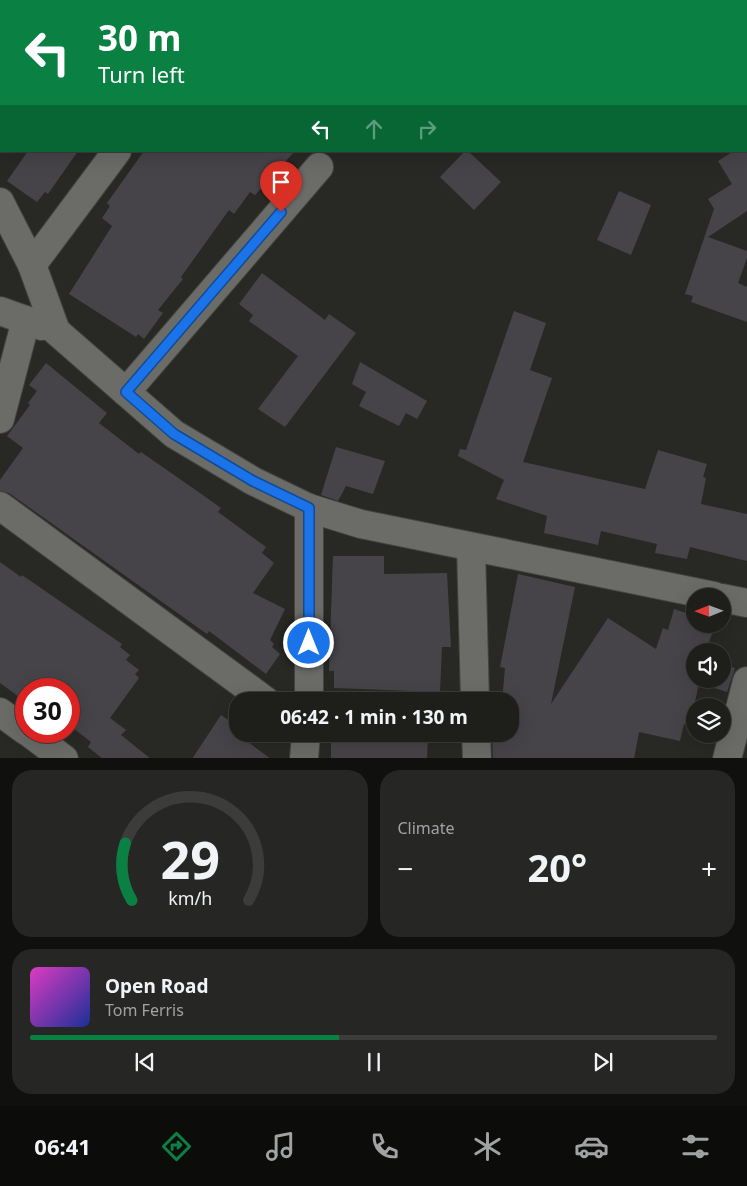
<!DOCTYPE html>
<meta charset="utf-8">
<style>
:root{--surface:#1e1f1b;--page:#262724;--text:#f1f3f6;--muted:#a1a2a3;--line:#3c3d3a;--accent:#0b8043}
body{margin:0;font-family:"Noto Sans",sans-serif;background:var(--page);color:var(--text);height:100vh;display:flex;flex-direction:column;font-size:19px;white-space:nowrap}
*{box-sizing:border-box;margin:0}
p{font-size:16px;color:var(--muted)}
.icon{flex:none;width:28px;height:28px;fill:none;stroke:currentColor;stroke-width:2;stroke-linecap:round;stroke-linejoin:round}
.map{position:relative;height:758px;overflow:hidden}
.panel{display:flex;flex-direction:column;gap:12px;padding:12px;background:#10110f;flex:1}
.panel>*{flex:none}
.top-card{position:absolute;left:0px;top:0px;width:748px;height:152px;box-shadow:0 5px 20px #0002,0 0 0 1px var(--line);background:#0b8043;color:#fff;overflow:hidden}
.needle{width:32px;rotate:269deg}
.fabs{position:absolute;left:686px;top:588px;display:grid;gap:10px}
.fabs a{display:grid;place-items:center;width:45px;height:45px;border-radius:50%;background:var(--surface);box-shadow:0 5px 20px #0002,0 0 0 1px var(--line);font-size:25px}
.speed{position:absolute;left:15px;top:678px;display:flex;gap:10px;font-size:25px;font-weight:700;text-align:center}
.speed>*{display:grid;place-content:center;width:65px;height:65px;border-radius:50%;background:var(--surface);box-shadow:0 5px 20px #0002,0 0 0 1px var(--line);line-height:1}
.speed .limit{border:8px solid #d22;background:#fff;color:#111}
.pin{position:absolute;display:grid;place-items:center;width:42px;height:42px;color:#fff;margin:-51px -21px;border-radius:50% 50% 50% 0;rotate:-45deg;box-shadow:0 0 5px #0007}
.pin .icon{rotate:45deg}
.me{position:absolute;width:55px;margin:-28px;rotate:0deg;stroke-linejoin:round;filter:drop-shadow(0 0 4px #0008)}
.turn{display:flex;align-items:center;gap:18px;height:105px;padding:0 15px;font-size:22px}
.turn .icon{width:65px;height:65px;stroke-width:2.5}
.turn b{display:block;font-size:35px;line-height:42px}
.lanes{display:flex;align-items:center;height:48px;padding:0 15px;background:#0003;justify-content:center;gap:25px;direction:ltr}
.lanes .off{opacity:.35}
.big{font-size:38px;font-weight:700;line-height:1.1}
.panel .tile{flex:1;display:flex;flex-direction:column;justify-content:center;gap:8px;min-width:0;padding:0 18px;border-radius:20px;background:var(--page)}
.panel .dial{align-items:center;gap:0}
.dial svg{height:130px;overflow:visible;fill:none;stroke:var(--line);stroke-width:7;stroke-linecap:round;text-anchor:middle}
.dial text{fill:var(--text);stroke:none}
.song{display:flex;align-items:center;gap:15px}
.cover{width:60px;height:60px;border-radius:8px;background:linear-gradient(135deg,hsl(310 70% 55%),hsl(230 70% 35%))}
.played{height:5px;border-radius:2px;background:linear-gradient(90deg,var(--accent) 45%,var(--line) 45%)}
.keys{display:flex;justify-content:space-around;direction:ltr}
.heat{display:flex;justify-content:space-between;align-items:center;font-size:28px;direction:ltr}
.panel .tiles{flex:1;display:grid;gap:12px;grid-template-columns:1fr 1fr}
.tile:last-child{grid-column:span 2}
.trip{position:absolute;left:229px;top:692px;width:290px;height:50px;border-radius:20px;background:var(--surface);box-shadow:0 5px 20px #0002,0 0 0 1px var(--line);font-weight:700;line-height:50px;text-align:center}
.tab-bar{display:flex;height:80px;justify-content:space-around;align-items:center;background:#0c0c0b;color:var(--muted)}
.tab-bar .icon{width:35px;height:35px}
.tab-bar .current{color:var(--accent)}
.tab-bar b{font-size:22px;color:var(--text)}
.map>svg:first-child{display:block}
</style>
<div class="map">
<svg width="747" height="759" viewBox="0 0 747 759">
<rect width="100%" height="100%" fill="#282924"/>
<!-- building -->
<g fill="#464449">
<polygon points="747,143 747,211 708,237 747,251 747,258 738,283 747,287 747,322 691,302 693,296 685,294 714,209 708,199 732,184 718,161 734,151 746,151"/>
<polygon points="28,151 78,151 48,194 45,192 37,202 7,181"/>
<polygon points="144,151 295,151 255,195 250,192 234,214 229,210 181,277 183,279 158,310 163,313 144,339 138,334 136,337 69,294 112,226 102,218 110,206 107,203"/>
<polygon points="465,151 468,151 501,182 474,210 440,177"/>
<polygon points="619,191 651,205 631,255 597,240"/>
<polygon points="262,273 325,320 329,314 356,333 285,427 258,409 298,356 249,321 253,315 239,304"/>
<polygon points="514,311 546,323 530,370 552,378 523,462 645,489 658,450 707,464 703,477 706,478 701,504 747,514 747,561 690,547 687,559 655,553 657,544 601,531 598,545 544,533 547,516 496,499 504,480 458,456 460,449 466,450"/>
<polygon points="360,362 427,401 417,419 406,413 399,426 359,406 366,392 352,384"/>
<polygon points="46,363 107,413 99,423 139,454 141,452 200,493 221,508 218,512 266,547 262,553 274,563 253,593 285,609 270,640 274,644 272,647 280,654 266,674 209,631 207,634 9,493 0,491 0,480 23,448 7,436 30,405 28,403 37,391 29,385"/>
<polygon points="336,447 385,461 373,494 346,486 338,501 321,495"/>
<polygon points="333,556 384,556 384,574 447,573 451,647 442,647 440,692 334,688 334,671 329,671"/>
<polygon points="0,562 21,577 22,575 122,644 120,647 130,655 126,660 139,670 135,674 139,678 110,718 126,730 121,735 151,759 103,759 88,747 91,742 69,725 69,689 26,689 26,702 0,683"/>
<polygon points="518,574 575,587 551,704 608,618 656,649 663,628 668,630 674,609 695,616 695,624 714,628 706,651 695,651 695,679 722,679 722,664 735,668 727,692 699,683 690,725 684,724 680,741 639,732 634,759 493,759 492,734 510,734 510,701 502,701 505,668 500,667"/>
<polygon points="238,711 238,734 248,734 244,739 271,759 192,759 221,715 230,721"/>
<polygon points="331,734 428,734 427,759 331,759"/>
</g>
<g fill="none" stroke-linecap="round" stroke-linejoin="round">
<defs>
<g id="minor">
<polyline points="222,1 223,0"/>
<polyline points="683,1 685,0"/>
<polyline points="0,202 32,265 56,331 174,434 253,481 309,508 361,524 714,596"/>
<polyline points="32,265 117,151"/>
<polyline points="0,311 42,326"/>
<polyline points="126,392 319,167"/>
<polyline points="0,419 26,320"/>
<polyline points="0,506 266,701"/>
<polyline points="471,547 475,701"/>
<polyline points="722,598 747,603"/>
<polyline points="309,701 309,508"/>
<polyline points="0,712 26,731"/>
<polyline points="27,731 64,759"/>
<polyline points="476,734 477,759"/>
<polyline points="304,759 306,734"/>
<polyline points="727,759 747,681"/>
</g>
</defs>
<!-- minor casing -->
<use href="#minor" stroke="#434340" stroke-width="30"/>
<!-- minor -->
<use href="#minor" stroke="#6b6c67" stroke-width="28"/>
</g>
<g fill="none" stroke-linecap="round" stroke-linejoin="round">
<defs>
<polyline id="route" points="281,212 126,392 174,434 253,481 309,508 309,643"/>
</defs>
<!-- route casing -->
<use href="#route" stroke="#114b97" stroke-width="12"/>
<!-- route -->
<use href="#route" stroke="#1a73e8" stroke-width="9"/>
</g>
</svg>
<div class="fabs">
<a><svg class="needle" viewBox="-14 -14 28 28"><path d="M0-13l5 13h-10z" fill="#e53935"/><path d="M0 13l5-13h-10z" fill="#a1a2a3"/></svg></a>
<a><svg class="icon" aria-label="sound" viewBox="0 0 24 24"><path d="M4 9h4l5-4v14l-5-4H4zM17 9q2 3 0 6"/></svg></a>
<a><svg class="icon" aria-label="layers" viewBox="0 0 24 24"><path d="M12 4l9 5-9 5-9-5zM3 14l9 5 9-5"/></svg></a>
</div>
<div class="speed"><div class="limit">30</div></div>
<div class="pin" style="left:281px;top:212px;background:#d93025"><svg class="icon" aria-label="arrive" viewBox="0 0 24 24"><path d="M6 21V4h12l-3 4 3 4H6"/></svg></div>
<svg class="me" style="left:309px;top:643px" viewBox="-20 -20 40 40"><circle r="17" fill="#1a73e8" stroke="#fff" stroke-width="3"/><path d="M0-11L8 9 0 5-8 9z" fill="#fff"/></svg>
<div class="trip">06:42 · 1 min · 130 m</div>
<div class="top-card">
<div class="turn"><svg class="icon" aria-label="left" viewBox="0 0 24 24"><path d="M17 20v-9H6M10 6l-5 5 5 5"/></svg><div><b>30 m</b>Turn left</div></div>
<div class="lanes"><svg class="icon" aria-label="left" viewBox="0 0 24 24"><path d="M17 20v-9H6M10 6l-5 5 5 5"/></svg><svg class="icon off" aria-label="ahead" viewBox="0 0 24 24"><path d="M12 20V5M6 11l6-6 6 6"/></svg><svg class="icon off" aria-label="right" viewBox="0 0 24 24"><path d="M7 20v-9h11M14 6l5 5-5 5"/></svg></div>
</div>
</div>
<section class="panel">
<div class="tiles">
<div class="tile dial"><svg viewBox="0 0 100 80">
<path d="M14 69A42 42 0 1 1 86 69"/>
<path d="M14 69A42 42 0 0 1 10 34" stroke="#0b8043"/>
<text x="50" y="56" font-size="32" font-weight="700">29</text>
<text x="50" y="72" font-size="11">km/h</text>
</svg></div>
<div class="tile"><p>Climate</p>
<div class="heat"><a>−</a><b class="big">20°</b><a>+</a></div>
</div>
<div class="tile">
<div class="song"><i class="cover"></i><div><b>Open Road</b><p>Tom Ferris</p></div></div>
<div class="played"></div>
<div class="keys"><svg class="icon" aria-label="previous" viewBox="0 0 24 24"><path d="M18 5L8 12l10 7zM5 5v14"/></svg><svg class="icon" aria-label="pause" viewBox="0 0 24 24"><path d="M8 5v14M16 5v14"/></svg><svg class="icon" aria-label="next" viewBox="0 0 24 24"><path d="M6 5l10 7-10 7zM19 5v14"/></svg></div>
</div>
</div>
</section>
<nav class="tab-bar">
<b>06:41</b>
<svg class="icon current" aria-label="directions" viewBox="0 0 24 24"><path d="M12 3l9 9-9 9-9-9zM9 14v-3h6M13 9l2 2-2 2"/></svg>
<svg class="icon" aria-label="music" viewBox="0 0 24 24"><path d="M9 18V5l10-2v13"/><circle cx="6" cy="18" r="3"/><circle cx="16" cy="16" r="3"/></svg>
<svg class="icon" aria-label="phone" viewBox="0 0 24 24"><path d="M5 4h4l2 5-3 2q2 4 5 5l2-3 5 2v4C11 20 4 13 5 4z"/></svg>
<svg class="icon" aria-label="climate" viewBox="0 0 24 24"><path d="M12 3v18M4 7l16 10M4 17L20 7"/></svg>
<svg class="icon" aria-label="car" viewBox="0 0 24 24"><path d="M5 17H2v-5l4-1 3-4h7l3 4 3 1v5h-3M9 17h6M6 11h13"/><circle cx="7" cy="17" r="2"/><circle cx="17" cy="17" r="2"/></svg>
<svg class="icon" aria-label="filters" viewBox="0 0 24 24"><path d="M4 7h16M4 17h16"/><circle cx="9" cy="7" r="2"/><circle cx="15" cy="17" r="2"/></svg>
</nav>
